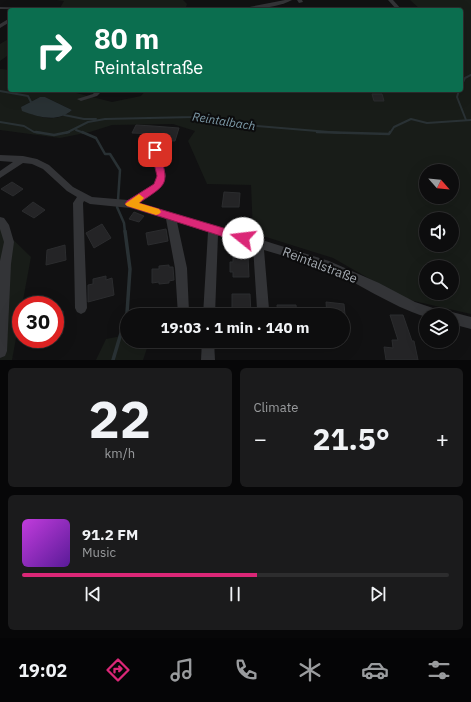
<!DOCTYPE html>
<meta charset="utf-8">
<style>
:root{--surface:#0d0d0e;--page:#1b1b1c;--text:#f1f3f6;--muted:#9a9c9e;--line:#2d2d2e;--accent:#db2777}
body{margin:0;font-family:"IBM Plex Sans",sans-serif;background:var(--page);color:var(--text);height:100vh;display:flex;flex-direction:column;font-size:15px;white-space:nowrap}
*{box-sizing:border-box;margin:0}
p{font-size:13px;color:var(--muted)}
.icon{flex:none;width:22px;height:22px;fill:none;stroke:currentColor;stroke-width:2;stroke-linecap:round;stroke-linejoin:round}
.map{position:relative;height:360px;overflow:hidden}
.details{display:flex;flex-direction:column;gap:8px;padding:8px;background:#070708;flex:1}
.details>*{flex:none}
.top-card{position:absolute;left:8px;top:8px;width:455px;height:84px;border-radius:4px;box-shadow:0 4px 16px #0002,0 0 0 1px var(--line);background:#0b6e4f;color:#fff;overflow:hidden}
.needle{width:26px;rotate:117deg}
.fabs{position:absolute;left:419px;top:164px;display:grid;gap:8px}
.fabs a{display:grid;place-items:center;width:40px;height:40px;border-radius:50%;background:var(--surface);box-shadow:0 4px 16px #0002,0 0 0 1px var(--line);font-size:20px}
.speed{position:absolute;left:12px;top:296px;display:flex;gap:8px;font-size:20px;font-weight:700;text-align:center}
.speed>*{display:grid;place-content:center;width:52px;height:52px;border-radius:50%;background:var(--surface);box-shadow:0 4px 16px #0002,0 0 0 1px var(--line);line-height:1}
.speed .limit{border:6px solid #d22;background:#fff;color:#111}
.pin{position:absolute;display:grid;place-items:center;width:34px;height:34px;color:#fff;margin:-17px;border-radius:8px;box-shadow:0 2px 6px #0006}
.me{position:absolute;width:44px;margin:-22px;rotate:286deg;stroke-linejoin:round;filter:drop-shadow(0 0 3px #0008)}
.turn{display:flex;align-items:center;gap:14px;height:84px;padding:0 20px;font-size:18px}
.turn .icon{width:52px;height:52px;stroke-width:2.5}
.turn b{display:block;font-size:28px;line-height:34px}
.big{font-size:30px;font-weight:800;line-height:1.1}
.details .card{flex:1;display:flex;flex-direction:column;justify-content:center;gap:6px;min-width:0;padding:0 14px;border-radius:6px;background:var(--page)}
.details .dial{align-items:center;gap:0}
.dial b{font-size:52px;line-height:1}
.song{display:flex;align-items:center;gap:12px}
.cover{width:48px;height:48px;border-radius:6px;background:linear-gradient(135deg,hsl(290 70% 55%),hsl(270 70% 35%))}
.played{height:4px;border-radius:2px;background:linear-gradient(90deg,var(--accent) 55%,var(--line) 55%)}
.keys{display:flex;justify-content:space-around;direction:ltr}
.heat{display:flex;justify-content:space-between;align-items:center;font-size:22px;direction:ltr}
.details .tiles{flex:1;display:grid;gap:8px;grid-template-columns:1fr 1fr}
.card:last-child{grid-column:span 2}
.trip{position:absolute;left:120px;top:308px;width:230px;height:40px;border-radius:20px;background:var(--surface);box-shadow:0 4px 16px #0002,0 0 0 1px var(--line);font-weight:800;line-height:40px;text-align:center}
.tabs{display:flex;height:64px;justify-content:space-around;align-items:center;background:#050506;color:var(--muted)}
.tabs .icon{width:28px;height:28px}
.tabs .on{color:var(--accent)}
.tabs b{font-size:18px;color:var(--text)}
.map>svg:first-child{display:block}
</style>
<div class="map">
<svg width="471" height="360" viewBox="0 0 471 360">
<rect width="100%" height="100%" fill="#111112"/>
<!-- green -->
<g fill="#181c18" fill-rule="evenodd">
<polygon points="56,0 183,0 187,4 185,10 60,8 64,1"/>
<path d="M410 0H471V314L405 299 333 258 253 233 251 185 207 184 188 141 195 131 173 124 112 125 90 132 60 138 0 130V69L10 70V90H51L62 92 64 90 112 102 141 96 146 90H461V10H421ZM40 97H45L72 110C58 124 34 118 21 107ZM426 171H452V197H426ZM426 219H452V245H426ZM426 267H452V293H426Z"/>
<polygon points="10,38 10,54 0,61 0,44"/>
<polygon points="0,227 31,257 12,360 0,360"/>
<polygon points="127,335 127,341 138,341 147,348 143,360 96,360 106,339"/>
</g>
<!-- water -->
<path fill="#293134" d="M40 97H45L72 110C58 123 38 117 22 111L21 107Z"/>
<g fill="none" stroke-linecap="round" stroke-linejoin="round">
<!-- stream-far2 -->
<g stroke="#293134" stroke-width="2">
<polyline points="461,86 465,78 471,75"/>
<polyline points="459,90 457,97 466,120"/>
<polyline points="0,91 28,96 31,102"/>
<polyline points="64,115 84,119 96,119"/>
<polyline points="0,122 24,126 34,132 42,133"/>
<polyline points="76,130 84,133"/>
<polyline points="66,133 88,122 105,119 193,117 199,115 208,118 210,122 341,133"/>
<polyline points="390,133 394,127 411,119 427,123 471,120"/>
</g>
<!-- stream-far1 -->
<g stroke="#293134" stroke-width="2.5">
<polyline points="36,132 54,135 69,132"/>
<polyline points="82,132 96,138 105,154 110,154 120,170 118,200"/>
<polyline points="317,132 389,134 390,132"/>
<polyline points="117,207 124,223 125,232"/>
</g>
<!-- stream -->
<polyline stroke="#293134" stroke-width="3.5" points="113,360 127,313 130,269 125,231"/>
</g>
<!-- building -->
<g fill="#242426" stroke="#2b2c2e">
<polygon points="372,94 382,94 384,101 374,101"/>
<polygon points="136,125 153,126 179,128 175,141 156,140 159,134 132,133"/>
<polygon points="12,182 23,189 13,196 1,189"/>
<polygon points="224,192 240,193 239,207 222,207"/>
<polygon points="33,202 45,210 34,218 22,211"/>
<polygon points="134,212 144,216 139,222 129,219"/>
<polygon points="102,224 111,238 94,248 86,233"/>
<polygon points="166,229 168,241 148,245 146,233"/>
<polygon points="65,245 66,260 46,265 47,250"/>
<polygon points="233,256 248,256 249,277 233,277 233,272 230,272 230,262 233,262"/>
<polygon points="169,265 169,267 173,267 174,280 169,281 169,283 159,284 159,282 152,283 152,269 159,269 159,266"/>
<polygon points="106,276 106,280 112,278 114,295 88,302 88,285 93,284 93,279"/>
<polygon points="232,294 250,294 251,315 232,315"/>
<polygon points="326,302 344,304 345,315 327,315"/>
<polygon points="277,305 296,305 297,315 278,315"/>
<polygon points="63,311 62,334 55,335 55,313"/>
<polygon points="390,315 403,315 412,341 414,341 418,360 386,360 384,347 393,348 392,340 398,340"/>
</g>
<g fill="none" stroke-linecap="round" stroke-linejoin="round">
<!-- minor -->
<g fill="#333437" fill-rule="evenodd">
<path d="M285 0H292C278 8 250 10 234 10Z"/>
<polygon points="297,0 302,0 303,2 299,3"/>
<polygon points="388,0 393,0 402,10 397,10"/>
<polygon points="0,7 78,9 80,10 0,9"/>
<polygon points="10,18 10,22 0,28 0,24"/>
<polygon points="96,90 103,90 97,96 81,101 77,99 93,94"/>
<path d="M155 147 159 150 166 176 160 188 139 203 256 238H258L262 240 329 261 379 283 415 302 442 311 444 315H426V317C390 306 358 282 323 268 304 261 283 256 264 250L269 309 267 313 263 315 259 313 257 309 253 246 218 235 215 315H203L208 232 177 222 187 268 189 312 188 315H178L175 268 166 219 130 208 90 204 84 201 83 203 87 308 85 312 81 314 77 312 75 308 73 203 77 197 67 191 43 169 32 164 23 163 0 178V171L13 162 0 161V155L23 156 37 159 49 165 73 187 92 197 128 200 154 184 158 176 151 150Z"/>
<polygon points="0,217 4,218 9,225 14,242 11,264 7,351 5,356 0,358 0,261 4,242 0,229"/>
<polygon points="452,312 471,317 471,329 452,324 452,315 447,315"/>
<polygon points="202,341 214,341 215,360 201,360"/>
</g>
</g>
<!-- route -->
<path fill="#db2777" stroke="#8e194d" d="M155 148 159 150C169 185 169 183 139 203L247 235 248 238 247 241 243 243 127 206 125 204 127 201 154 184 157 176 151 150Z"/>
<!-- slow -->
<polygon fill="#f59e0b" points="139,194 144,198 139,203 159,209 161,212 159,214 156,215 127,206 125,204"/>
<g text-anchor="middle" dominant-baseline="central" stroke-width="4" stroke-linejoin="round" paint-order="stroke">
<!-- water labels -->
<g font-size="12" font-style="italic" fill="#7e9ba9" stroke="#0c0c0d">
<text transform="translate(224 121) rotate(9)">Reintalbach</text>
</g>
<!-- near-street labels -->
<g font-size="13" fill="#a4aab1" stroke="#0c0c0d">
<text transform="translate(320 265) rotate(21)">Reintalstraße</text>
</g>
</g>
</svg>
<div class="fabs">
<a><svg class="needle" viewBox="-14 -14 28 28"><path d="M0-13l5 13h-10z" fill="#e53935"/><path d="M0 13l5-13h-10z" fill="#9a9c9e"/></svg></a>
<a><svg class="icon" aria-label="sound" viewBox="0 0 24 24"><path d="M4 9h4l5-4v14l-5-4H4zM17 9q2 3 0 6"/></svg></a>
<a><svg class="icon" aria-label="search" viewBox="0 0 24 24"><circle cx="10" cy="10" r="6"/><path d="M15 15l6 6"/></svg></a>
<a><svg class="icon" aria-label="layers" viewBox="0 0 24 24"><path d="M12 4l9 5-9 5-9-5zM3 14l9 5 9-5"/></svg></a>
</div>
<div class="speed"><div class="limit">30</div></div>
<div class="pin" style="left:155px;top:150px;background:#d93025"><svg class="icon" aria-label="arrive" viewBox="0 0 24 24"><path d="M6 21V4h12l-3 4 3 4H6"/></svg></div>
<svg class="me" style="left:243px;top:238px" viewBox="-20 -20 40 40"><circle r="19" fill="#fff"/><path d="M0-13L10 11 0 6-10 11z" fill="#db2777"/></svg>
<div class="trip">19:03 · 1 min · 140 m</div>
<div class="top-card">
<div class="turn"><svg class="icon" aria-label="right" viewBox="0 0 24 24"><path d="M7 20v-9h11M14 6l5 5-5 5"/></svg><div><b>80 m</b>Reintalstraße</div></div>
</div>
</div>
<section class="details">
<div class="tiles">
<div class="card dial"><b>22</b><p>km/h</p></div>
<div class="card"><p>Climate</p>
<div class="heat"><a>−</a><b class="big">21.5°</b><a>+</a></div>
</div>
<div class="card">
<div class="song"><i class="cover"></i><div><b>91.2 FM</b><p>Music</p></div></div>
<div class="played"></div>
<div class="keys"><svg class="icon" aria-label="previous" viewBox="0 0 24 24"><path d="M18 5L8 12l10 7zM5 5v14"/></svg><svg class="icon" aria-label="pause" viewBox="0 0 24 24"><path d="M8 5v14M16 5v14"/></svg><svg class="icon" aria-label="next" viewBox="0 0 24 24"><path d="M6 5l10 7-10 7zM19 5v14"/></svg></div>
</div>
</div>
</section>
<nav class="tabs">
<b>19:02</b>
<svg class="icon on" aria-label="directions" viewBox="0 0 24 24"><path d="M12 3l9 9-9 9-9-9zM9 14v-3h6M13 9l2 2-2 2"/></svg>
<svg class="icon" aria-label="music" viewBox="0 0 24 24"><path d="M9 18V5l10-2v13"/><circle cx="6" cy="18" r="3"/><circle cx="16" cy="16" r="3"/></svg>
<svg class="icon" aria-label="phone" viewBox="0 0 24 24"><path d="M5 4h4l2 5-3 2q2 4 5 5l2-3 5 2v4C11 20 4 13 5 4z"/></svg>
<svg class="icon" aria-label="climate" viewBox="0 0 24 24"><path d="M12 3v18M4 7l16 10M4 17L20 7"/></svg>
<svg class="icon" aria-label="car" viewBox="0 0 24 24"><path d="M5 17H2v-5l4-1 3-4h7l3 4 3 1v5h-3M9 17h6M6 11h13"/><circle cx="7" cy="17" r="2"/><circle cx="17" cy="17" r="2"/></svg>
<svg class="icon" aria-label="filters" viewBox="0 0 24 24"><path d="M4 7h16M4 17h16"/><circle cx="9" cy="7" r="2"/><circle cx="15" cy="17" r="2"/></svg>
</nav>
